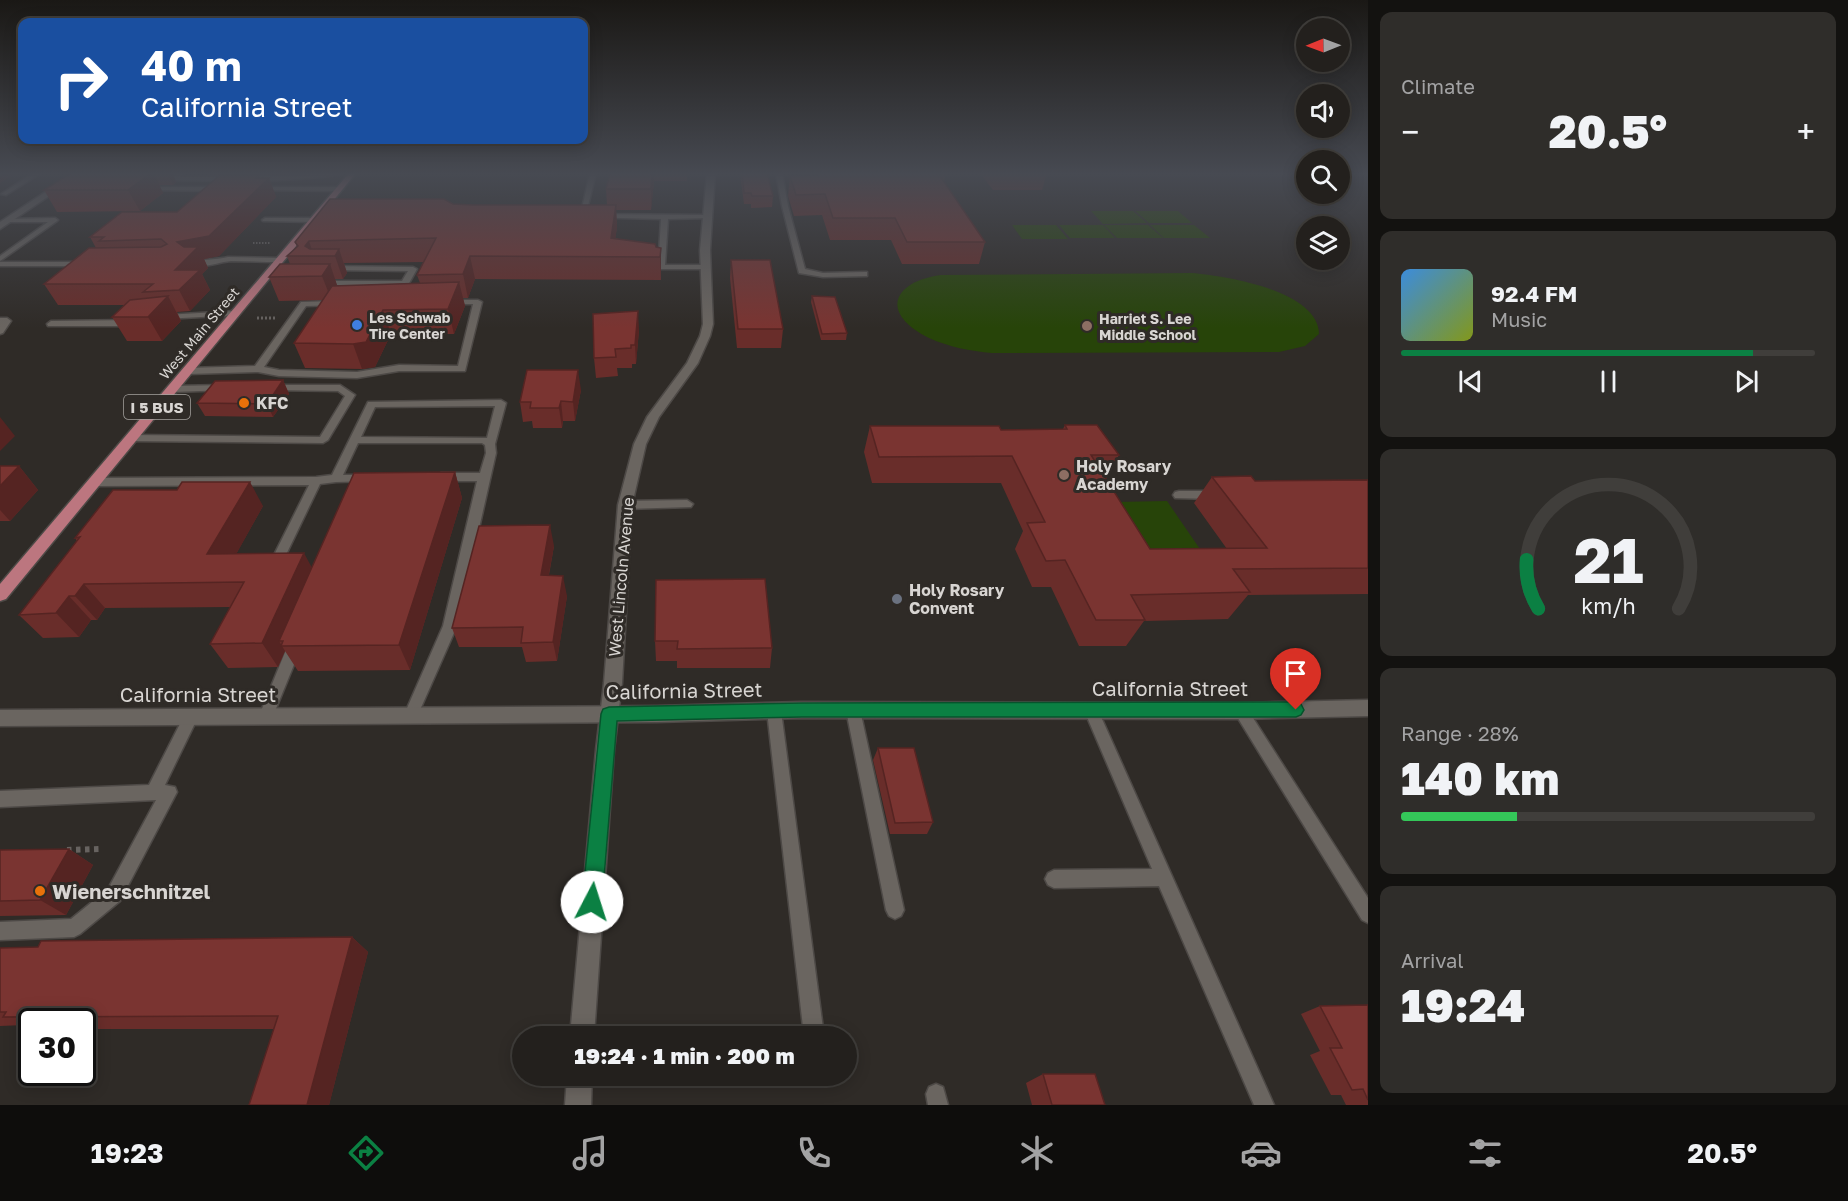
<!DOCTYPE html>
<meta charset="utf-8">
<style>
:root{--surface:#23201d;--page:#2f2d2a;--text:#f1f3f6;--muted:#a3a3a4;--line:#403e3b;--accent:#0b8043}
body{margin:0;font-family:"Golos Text",sans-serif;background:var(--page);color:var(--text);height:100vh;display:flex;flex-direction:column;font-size:22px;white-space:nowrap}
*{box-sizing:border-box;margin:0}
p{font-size:20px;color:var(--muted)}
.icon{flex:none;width:33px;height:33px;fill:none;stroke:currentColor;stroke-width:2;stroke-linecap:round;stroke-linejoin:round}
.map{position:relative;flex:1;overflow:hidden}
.details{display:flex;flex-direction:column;gap:12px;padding:12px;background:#131210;width:480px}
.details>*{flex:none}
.banner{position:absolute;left:18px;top:18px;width:570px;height:126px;border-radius:12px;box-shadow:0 3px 15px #0003,0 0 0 2px var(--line);background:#1a4fa0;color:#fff;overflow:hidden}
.needle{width:39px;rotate:269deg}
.tools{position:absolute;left:1296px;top:18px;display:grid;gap:12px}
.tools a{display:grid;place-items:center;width:54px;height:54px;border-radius:50%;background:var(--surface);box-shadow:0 3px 15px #0003,0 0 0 2px var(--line);font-size:30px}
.speed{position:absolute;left:18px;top:1008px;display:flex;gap:12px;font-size:30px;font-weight:700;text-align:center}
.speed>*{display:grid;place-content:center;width:78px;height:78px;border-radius:50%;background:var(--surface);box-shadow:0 3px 15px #0003,0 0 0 2px var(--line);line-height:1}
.speed .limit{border:3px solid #111;border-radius:9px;background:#fff;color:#111}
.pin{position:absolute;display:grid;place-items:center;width:51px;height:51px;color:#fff;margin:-62px -26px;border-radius:50% 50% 50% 0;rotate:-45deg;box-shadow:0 0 6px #0007}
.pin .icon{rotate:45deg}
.me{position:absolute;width:66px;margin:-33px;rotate:5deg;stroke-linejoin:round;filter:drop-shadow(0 0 4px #0008)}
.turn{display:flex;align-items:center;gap:21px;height:126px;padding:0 24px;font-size:27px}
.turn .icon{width:78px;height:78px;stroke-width:2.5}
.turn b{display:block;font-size:42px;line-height:51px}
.big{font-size:45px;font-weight:800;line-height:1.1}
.details .card{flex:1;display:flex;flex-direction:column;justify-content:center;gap:9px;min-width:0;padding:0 21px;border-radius:12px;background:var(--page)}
.details .dial{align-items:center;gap:0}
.dial svg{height:156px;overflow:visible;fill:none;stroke:var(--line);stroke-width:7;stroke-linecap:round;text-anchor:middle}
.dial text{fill:var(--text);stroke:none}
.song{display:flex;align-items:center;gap:18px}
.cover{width:72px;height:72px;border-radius:9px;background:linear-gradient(135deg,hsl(210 70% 55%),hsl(70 70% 35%))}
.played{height:6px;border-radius:3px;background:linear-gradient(90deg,var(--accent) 85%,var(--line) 85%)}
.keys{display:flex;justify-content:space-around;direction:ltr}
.heat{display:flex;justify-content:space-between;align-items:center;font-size:33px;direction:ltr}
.charge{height:9px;border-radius:4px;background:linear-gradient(90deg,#34c759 28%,var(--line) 0)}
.trip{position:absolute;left:512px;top:1026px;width:345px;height:60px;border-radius:30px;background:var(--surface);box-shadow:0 3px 15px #0003,0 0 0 2px var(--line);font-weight:800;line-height:60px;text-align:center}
.dock{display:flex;height:96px;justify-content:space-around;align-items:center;background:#0e0d0c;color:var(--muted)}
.dock .icon{width:42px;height:42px}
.dock .current{color:var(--accent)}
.dock b{font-size:27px;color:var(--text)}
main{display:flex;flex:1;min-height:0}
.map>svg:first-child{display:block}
</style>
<main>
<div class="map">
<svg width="1368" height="1105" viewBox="0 0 1368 1105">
<rect width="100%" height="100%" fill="#2f2b27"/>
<!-- green -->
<g fill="#274409">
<polygon points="1091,211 1133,211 1147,223 1103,224"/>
<polygon points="1135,211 1178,211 1192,223 1149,223"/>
<polygon points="1012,225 1056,225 1068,239 1022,239"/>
<polygon points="1059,225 1103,225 1115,238 1070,238"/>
<polygon points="1104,225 1148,225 1163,238 1117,238"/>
<polygon points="1150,225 1194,225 1210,238 1164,238"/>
<path d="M1192 273C1225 276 1318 290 1319 334L1305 346 1279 352 992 353C970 351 949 347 929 338 880 314 891 282 941 275Z"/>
<polygon points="1167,501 1215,571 1157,571 1115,502"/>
</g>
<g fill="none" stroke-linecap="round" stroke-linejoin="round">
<defs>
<g id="service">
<polygon points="33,173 41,173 6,195 1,194"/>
<polygon points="177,173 185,173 180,177 231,177 234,179 231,181 172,180 172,178"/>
<polygon points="590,173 596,173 586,214 710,215 711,216 708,218 668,219 665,265 705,265 709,267 708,269 658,269 661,219 580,217"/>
<polygon points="776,173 782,173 788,206 805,269 823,273 864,272 867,272 867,276 823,277 799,273 782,206"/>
<path d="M308 174 343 173C331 177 262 183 252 179L255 177Z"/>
<polygon points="147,187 220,187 223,189 220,191 145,190 145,188"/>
<polygon points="258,187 340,187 343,189 340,191 256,190 255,189"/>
<polygon points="55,218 58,220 57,221 0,261 0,256 48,222 8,222 5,220 6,219"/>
<polygon points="265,218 314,218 317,220 314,222 263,221 262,220"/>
<path d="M228 257 280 258 284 260 280 262C264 262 248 261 231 261 218 262 202 270 189 263 197 259 216 260 228 257Z"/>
<polygon points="0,262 86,262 90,264 86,266 0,266"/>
<polygon points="326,266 413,267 417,269 408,285 318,285 317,283 321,281 402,281 408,271 329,270 325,268"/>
<polygon points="445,300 478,300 482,302 465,371 399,371 357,378 279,376 258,372 188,374 183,371 188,368 255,366 301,302 335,301 339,303 338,305 306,306 264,367 279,370 357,372 399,365 458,366 473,304 448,304 444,302"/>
<polygon points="235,311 239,313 238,315 164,319 160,317 164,315"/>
<polygon points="0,318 7,318 11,321 3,333 0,334"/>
<polygon points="51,321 132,320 136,323 132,326 48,326 47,324"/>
<polygon points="225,385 228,386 228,390 173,392 168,389 173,386"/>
<polygon points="273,385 340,385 355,395 328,440 323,443 132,441 127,438 132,435 320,437 345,396 338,391 270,390 270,386"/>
<path d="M501 400 506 403 495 444 496 453 457 626 416 719 411 721 406 719 404 715 443 626 477 481H441L436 477 441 473H480L486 453 485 445 482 443H358L343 475H368L372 477 373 479 372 481 336 482 320 484 283 561 277 565 271 561 309 485 95 486 90 482 95 478 316 477 332 475 368 402ZM495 406 487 438 361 437 375 407Z"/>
<polygon points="1179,491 1214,491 1220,495 1214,499 1175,498 1173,495 1175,492"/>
<polygon points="687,500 693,504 691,507 625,509 619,505 625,501"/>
<polygon points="295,640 300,641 302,645 273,716 271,720 266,722 261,720 259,716 288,645 290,641"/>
<polygon points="853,704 858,706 860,710 904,910 901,916 895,919 889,916 886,910 846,710 848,706"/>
<polygon points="1091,704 1096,706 1098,710 1274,1105 1254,1105 1159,886 1054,888 1048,885 1045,879 1048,873 1054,870 1152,869 1084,710 1086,706"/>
<polygon points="774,705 779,707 781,711 824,1036 804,1036 767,711 769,707"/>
<polygon points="1241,705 1246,707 1368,898 1368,923 1362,920 1236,715 1234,711 1236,707"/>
<polygon points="191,711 196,712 198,717 165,785 175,787 177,792 120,901 80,934 74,937 0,940 0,922 71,919 108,889 156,800 0,807 0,791 149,785 186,712"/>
<polygon points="936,1084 943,1087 948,1105 928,1105 926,1094 929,1087"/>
</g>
<g id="minor">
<polygon points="707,173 715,173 710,250 713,324 710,336 698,363 659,417 646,444 632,505 622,683 614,750 594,1036 570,1036 596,750 604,683 618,505 634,444 647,417 687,363 700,336 703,324 700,250"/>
<polygon points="567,1076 592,1076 591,1105 565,1105"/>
</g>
<g id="tertiary">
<polygon points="74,173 83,173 0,229 0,222"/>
<polygon points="1368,700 1368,716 1241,719 802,718 657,722 0,726 0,710 657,706 802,702 1241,703"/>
</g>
<polygon id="primary" points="349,173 356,173 6,599 0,601 0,584"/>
</defs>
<!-- service casing -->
<use href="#service" stroke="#4d4946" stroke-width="3"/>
<!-- minor casing -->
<use href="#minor" stroke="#4d4946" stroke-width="3"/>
<!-- tertiary casing -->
<use href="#tertiary" stroke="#4d4946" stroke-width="3"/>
<!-- primary casing -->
<use href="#primary" stroke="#4d4946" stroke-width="3"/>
<!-- path-far2 -->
<polyline stroke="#676360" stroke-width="2" stroke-dasharray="1.5 1.5" stroke-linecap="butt" points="253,243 271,243"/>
<!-- path-far1 -->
<polyline stroke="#676360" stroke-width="3" stroke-dasharray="2 2" stroke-linecap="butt" points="257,318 275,318"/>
<!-- path -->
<polyline stroke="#676360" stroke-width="6" stroke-dasharray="4.5 4.5" stroke-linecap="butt" points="67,850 99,849"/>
<!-- service -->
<use href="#service" fill="#6a6560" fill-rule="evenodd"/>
<!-- minor -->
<use href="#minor" fill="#6a6560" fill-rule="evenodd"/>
<!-- tertiary -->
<use href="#tertiary" fill="#6a6560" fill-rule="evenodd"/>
<!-- primary -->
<use href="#primary" fill="#bc767f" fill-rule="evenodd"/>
</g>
<!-- wall -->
<g fill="#692d2a" fill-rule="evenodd">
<polygon points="71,173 174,173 173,174 176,182 173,185 159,185 163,193 140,211 57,212 44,190"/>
<polygon points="207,173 286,173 285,175 250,175 259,175 260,178 269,178 276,197 219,256 204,259 208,268 202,274 210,290 190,311 177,312 181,321 162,341 127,341 112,317 125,305 58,305 44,284 96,248 90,237 177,212 220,175 209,175"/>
<path d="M610 173H687V181H654L651 210H616L617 227 615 239 661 248V280L475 279 468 298H463L465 306 454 334H391L375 367 362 369 305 368 294 343 323 300 279 301 269 277 290 264 287 256 297 247 295 242 453 204 473 205H607L606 189ZM424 262 417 275 420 283 337 286 335 279H343L347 273 344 263Z"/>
<polygon points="740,173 767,173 773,196 772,207 751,208 751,204 744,204"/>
<polygon points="807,173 946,173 944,182 985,242 979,264 902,264 891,240 830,240 822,215 794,216 788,196 790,176 808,175"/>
<polygon points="980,173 1047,173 1042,190 993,190"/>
<polygon points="731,260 783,329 781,348 737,348 730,278"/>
<polygon points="812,296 847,333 846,340 821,340 811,302"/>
<polygon points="639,330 636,364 632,364 632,368 617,368 618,376 596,378 594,358"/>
<polygon points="283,380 289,394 273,417 205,416 197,403"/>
<polygon points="581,390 575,421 563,421 562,428 533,428 532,421 523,422 520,402"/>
<polygon points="1065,425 1119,455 1106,479 1150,549 1227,549 1194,503 1212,477 1255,481 1368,480 1368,594 1248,595 1228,619 1144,621 1126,646 1079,646 1051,587 1032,587 1015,549 1023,531 1001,483 872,483 864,452 870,426 1001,430 1063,429"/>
<polygon points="0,466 19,466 38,490 10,521 0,521"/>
<polygon points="455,472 462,498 410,670 298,671 285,651 278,667 228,668 210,644 231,607 105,608 97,620 91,620 79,637 43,638 19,615 77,541 75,538 263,506 236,554 312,568"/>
<polygon points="554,546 549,575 567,596 557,661 526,662 522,647 459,647 452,628"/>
<polygon points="656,580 772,648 770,668 677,668 677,661 656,661 655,641"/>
<polygon points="878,748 933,822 927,834 890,834 873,760"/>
<polygon points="69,849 93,865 66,915 0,916 0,850"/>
<polygon points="352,937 368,952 329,1105 249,1105 274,1029 82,1029 82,1022 32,1022 32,1027 25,1025 0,1026 0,948"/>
<polygon points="1368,1005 1368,1105 1346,1105 1341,1095 1331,1095 1310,1055 1320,1051 1301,1014 1320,1006"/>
<polygon points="1043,1074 1105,1105 1032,1105 1026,1083"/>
</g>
<!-- shaded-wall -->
<g fill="#552422">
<polygon points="0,173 17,173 0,183"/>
<polygon points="151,173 154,173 163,193 140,211 128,190"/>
<polygon points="168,173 174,173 173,174 176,182 173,185"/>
<polygon points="652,173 654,173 654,181 651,210 651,189"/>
<polygon points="259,175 263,185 269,178 276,197 219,256 204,259 208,268 202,274 210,290 190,311 179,290 175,270 177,242"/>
<polygon points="616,205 617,227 613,256 611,238"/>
<polygon points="309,241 314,256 305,246"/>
<polygon points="661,248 661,280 660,257"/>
<polygon points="339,249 347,273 343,279 335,256"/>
<polygon points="470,256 475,279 468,298 463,274"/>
<polygon points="330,264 338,288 331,299 322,276"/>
<polygon points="459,282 465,306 454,334 448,309"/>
<polygon points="168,296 181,321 162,341 148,317"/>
<polygon points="383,310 391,334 375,367 362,369 353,344"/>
<polygon points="638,311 639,330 636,364 635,345"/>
<polygon points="578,370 581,390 575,421 573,402"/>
<polygon points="283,380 289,394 273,417 267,404"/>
<polygon points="561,401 563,421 562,428 559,408"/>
<polygon points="0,417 15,436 0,451"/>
<polygon points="19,466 38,490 10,521 0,510 0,486"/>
<polygon points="455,472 462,498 410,670 399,645"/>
<polygon points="250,482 263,506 223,578 207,554"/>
<polygon points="550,525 554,546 545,595 541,575"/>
<polygon points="304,553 317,577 283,641 279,641 285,651 278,667 262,643"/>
<polygon points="563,576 567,596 557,661 553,642"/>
<polygon points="84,584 105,608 97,620 75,596"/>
<polygon points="69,596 91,620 79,637 56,613"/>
<polygon points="69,849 93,865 66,915 40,900"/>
<polygon points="352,937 368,952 329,1105 307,1105"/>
</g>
<!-- building -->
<g fill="#7a3431" stroke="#552422" stroke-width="1.5">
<polygon points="71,173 151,173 128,190 44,190"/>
<polygon points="610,173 652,173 651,189 606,189"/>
<polygon points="742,173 767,173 773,196 752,196 751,193 744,193"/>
<polygon points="817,173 938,173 985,242 907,242 895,218 833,218 825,194 796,195 790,176 818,175"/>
<polygon points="220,175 259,175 256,178 269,178 209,236 177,242 184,247 198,247 175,270 200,270 179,290 143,292 153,284 44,284 89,248 161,247 167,244 161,239 103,241 99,241 104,237 90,237 122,212 177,212"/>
<polygon points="330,199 444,199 453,204 473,205 616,205 611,238 655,244 656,247 661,248 660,257 470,256 463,274 417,275 436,238 309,241 305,246 310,249 339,249 335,256 287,256 298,246 295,242"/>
<polygon points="731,260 770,260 783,329 738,329"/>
<polygon points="280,264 330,264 322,276 269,277"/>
<polygon points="459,282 448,309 383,310 366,342 353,344 294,343 332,286"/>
<polygon points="168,296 148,317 112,317 130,300"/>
<polygon points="812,296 835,297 847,333 822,334"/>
<polygon points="638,311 635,345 631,345 631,348 615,349 616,357 594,358 593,314"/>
<polygon points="527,370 578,370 573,402 561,401 559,408 530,408 531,402 520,402"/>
<polygon points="283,380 267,404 197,403 215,381"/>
<polygon points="1065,425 1097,425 1119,455 1091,455 1150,549 1267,548 1212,477 1251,476 1255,481 1368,480 1368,568 1233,569 1250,592 1131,595 1145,620 1096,620 1065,560 1046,561 1027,523 1045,522 1012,456 879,457 870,426 999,426 1001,430 1067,429"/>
<polygon points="0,466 19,466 0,486"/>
<polygon points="455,472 399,645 281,646 283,641 279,641 354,473"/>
<polygon points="182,482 250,482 207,554 304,553 262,643 210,644 244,582 84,584 75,596 69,596 56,613 19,615 80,537 75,538 113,490 177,490"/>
<polygon points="550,525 541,575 563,576 553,642 521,643 523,627 452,628 479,526"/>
<polygon points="765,579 772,648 677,649 678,641 655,641 656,580"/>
<polygon points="878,748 914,748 933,822 895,823"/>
<polygon points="69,849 40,900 0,901 0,850"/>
<polygon points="352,937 307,1105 249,1105 278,1016 3,1017 6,1012 0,1012 0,948 38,947 41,941"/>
<polygon points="1368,1005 1368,1100 1363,1089 1352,1090 1330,1048 1342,1048 1320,1006"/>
<polygon points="1043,1074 1095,1074 1105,1105 1052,1105"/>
</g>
<!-- sky -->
<linearGradient id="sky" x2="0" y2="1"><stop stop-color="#1a1815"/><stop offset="0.53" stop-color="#474a52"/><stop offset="1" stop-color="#474a52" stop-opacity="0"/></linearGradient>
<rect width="1368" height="328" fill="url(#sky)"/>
<!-- route -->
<polygon fill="#0b8043" stroke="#07532c" stroke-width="1.5" points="1296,702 1301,704 1304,710 1301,715 1296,717 802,717 617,721 602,902 599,909 592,911 585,909 582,902 601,714 603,709 609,707 802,703"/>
<!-- markers -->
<circle fill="#3f7fe0" stroke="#2f2b27" stroke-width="2" cx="357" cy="325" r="6"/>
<g fill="#8d6e63" stroke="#2f2b27" stroke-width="2">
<circle cx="1087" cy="326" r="6"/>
<circle cx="1064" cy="475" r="6"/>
</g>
<g fill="#e8710a" stroke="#2f2b27" stroke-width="2">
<circle cx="244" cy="403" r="6"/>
<circle cx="40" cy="891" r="6"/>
</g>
<circle fill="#6b7280" stroke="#2f2b27" stroke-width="2" cx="897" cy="599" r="6"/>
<g text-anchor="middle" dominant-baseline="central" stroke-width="6" stroke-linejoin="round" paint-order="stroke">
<!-- far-poi labels -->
<g font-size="14" font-weight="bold" fill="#d8d5d2" stroke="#2f2b27" text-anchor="start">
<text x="369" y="317">Les Schwab<tspan x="369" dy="16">Tire Center</tspan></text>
<text x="1099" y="318">Harriet S. Lee<tspan x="1099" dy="16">Middle School</tspan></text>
</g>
<!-- far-street labels -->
<g font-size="14" fill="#d8d5d2" stroke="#2f2b27">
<text transform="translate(199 333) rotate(-50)">West Main Street</text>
</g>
<!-- shield labels -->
<rect fill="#2f2b27" stroke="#a5a29f" stroke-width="1.5" x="124" y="395" width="66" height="24" rx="4.5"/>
<g font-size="15" font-weight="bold" fill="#d8d5d2">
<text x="157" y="407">I 5 BUS</text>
</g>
<!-- poi labels -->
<g font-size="16" font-weight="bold" fill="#d8d5d2" stroke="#2f2b27" text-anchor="start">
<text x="256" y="403">KFC</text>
<text x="1076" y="466">Holy Rosary<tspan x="1076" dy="18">Academy</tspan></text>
<text x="909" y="590">Holy Rosary<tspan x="909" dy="18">Convent</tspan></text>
</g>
<!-- street labels -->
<g font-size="16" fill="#d8d5d2" stroke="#2f2b27">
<text transform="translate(621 577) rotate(-85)">West Lincoln Avenue</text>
</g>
<!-- near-street labels -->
<g font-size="20" fill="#d8d5d2" stroke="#2f2b27">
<text x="1170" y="688">California Street</text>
<text transform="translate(684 690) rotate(-1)">California Street</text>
<text x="198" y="694">California Street</text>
</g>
<!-- near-poi labels -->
<g font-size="20" font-weight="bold" fill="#d8d5d2" stroke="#2f2b27" text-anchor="start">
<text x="52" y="891">Wienerschnitzel</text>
</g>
</g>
</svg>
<div class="tools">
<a><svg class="needle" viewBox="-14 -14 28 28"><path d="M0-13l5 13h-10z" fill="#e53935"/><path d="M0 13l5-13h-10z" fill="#a3a3a4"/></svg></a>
<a><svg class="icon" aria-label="sound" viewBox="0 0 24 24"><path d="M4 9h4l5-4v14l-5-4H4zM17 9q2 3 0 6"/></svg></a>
<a><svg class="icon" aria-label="search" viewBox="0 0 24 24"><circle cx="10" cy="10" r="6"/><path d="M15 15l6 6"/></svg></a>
<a><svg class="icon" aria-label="layers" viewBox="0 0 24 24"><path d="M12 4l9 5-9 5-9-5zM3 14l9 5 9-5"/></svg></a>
</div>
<div class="speed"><div class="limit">30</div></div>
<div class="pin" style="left:1296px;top:710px;background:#d93025"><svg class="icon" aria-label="arrive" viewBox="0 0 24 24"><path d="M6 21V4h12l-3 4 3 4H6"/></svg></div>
<svg class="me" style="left:592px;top:902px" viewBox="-20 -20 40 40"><circle r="19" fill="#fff"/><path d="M0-13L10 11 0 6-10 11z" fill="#0b8043"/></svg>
<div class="trip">19:24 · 1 min · 200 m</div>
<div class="banner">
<div class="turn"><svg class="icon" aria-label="right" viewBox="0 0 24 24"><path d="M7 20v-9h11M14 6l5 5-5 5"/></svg><div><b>40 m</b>California Street</div></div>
</div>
</div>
<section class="details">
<div class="card"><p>Climate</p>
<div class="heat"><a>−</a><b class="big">20.5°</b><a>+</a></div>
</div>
<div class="card">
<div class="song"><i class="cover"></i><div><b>92.4 FM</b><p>Music</p></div></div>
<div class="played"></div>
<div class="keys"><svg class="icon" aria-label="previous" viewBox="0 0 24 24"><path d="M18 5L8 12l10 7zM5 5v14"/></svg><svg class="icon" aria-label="pause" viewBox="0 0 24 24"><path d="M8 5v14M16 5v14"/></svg><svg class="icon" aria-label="next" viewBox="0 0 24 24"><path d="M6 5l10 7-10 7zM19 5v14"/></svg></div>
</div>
<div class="card dial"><svg viewBox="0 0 100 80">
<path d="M14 69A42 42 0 1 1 86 69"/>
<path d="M14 69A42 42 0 0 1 8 44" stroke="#0b8043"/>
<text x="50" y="56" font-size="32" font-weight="700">21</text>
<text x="50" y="72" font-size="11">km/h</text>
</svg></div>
<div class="card"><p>Range · 28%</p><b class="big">140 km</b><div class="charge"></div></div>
<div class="card"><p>Arrival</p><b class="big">19:24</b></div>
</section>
</main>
<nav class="dock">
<b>19:23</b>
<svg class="icon current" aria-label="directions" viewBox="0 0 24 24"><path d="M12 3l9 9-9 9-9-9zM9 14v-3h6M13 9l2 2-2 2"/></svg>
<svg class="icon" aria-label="music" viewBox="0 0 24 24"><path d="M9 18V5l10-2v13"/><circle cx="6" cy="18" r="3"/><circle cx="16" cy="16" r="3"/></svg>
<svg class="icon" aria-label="phone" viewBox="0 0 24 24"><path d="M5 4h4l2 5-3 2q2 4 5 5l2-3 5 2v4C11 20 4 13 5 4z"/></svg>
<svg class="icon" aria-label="climate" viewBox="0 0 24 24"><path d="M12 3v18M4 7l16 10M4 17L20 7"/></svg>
<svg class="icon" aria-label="car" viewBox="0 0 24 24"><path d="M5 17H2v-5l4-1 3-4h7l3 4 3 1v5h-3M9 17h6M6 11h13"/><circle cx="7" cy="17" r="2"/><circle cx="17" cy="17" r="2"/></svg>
<svg class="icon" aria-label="filters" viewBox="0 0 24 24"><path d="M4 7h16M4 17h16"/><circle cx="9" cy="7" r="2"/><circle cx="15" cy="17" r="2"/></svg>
<b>20.5°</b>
</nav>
